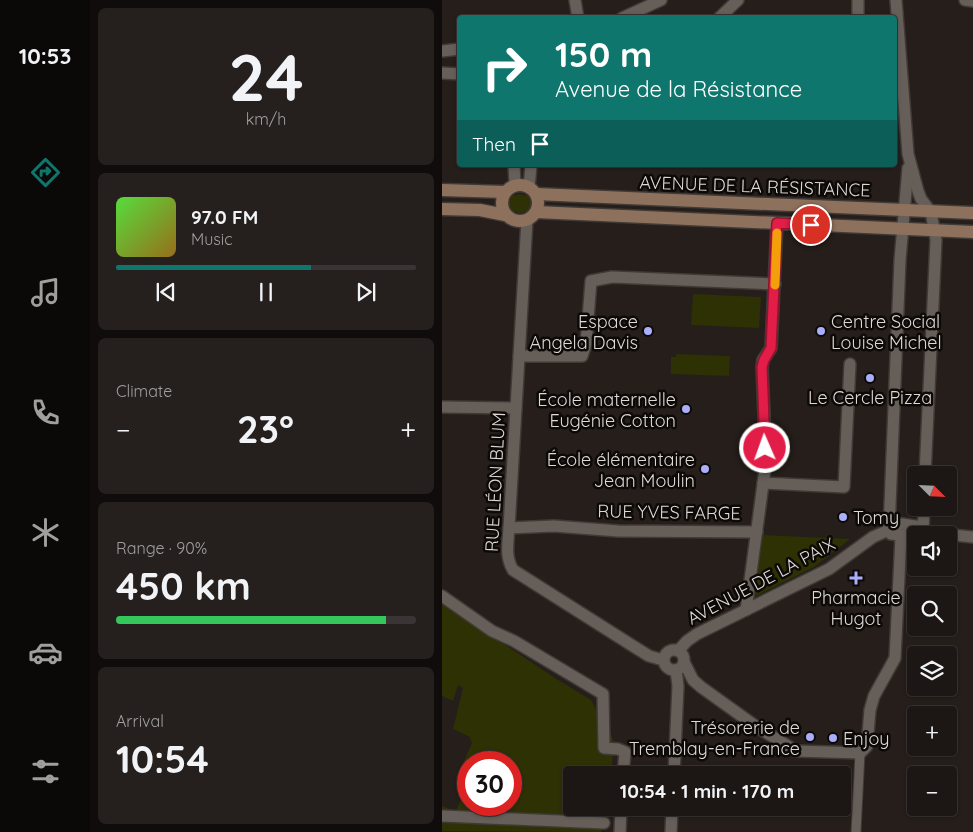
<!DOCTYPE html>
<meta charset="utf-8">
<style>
:root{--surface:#1c1614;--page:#251f1d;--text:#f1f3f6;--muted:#a09fa0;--line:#3a3534;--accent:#0f766e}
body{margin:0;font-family:Quicksand,sans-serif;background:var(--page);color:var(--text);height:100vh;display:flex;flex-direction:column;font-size:19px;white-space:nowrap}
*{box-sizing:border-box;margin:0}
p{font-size:16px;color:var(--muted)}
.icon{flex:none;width:28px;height:28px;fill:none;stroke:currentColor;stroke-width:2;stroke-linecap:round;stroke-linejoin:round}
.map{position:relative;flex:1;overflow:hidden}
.sheet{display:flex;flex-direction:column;gap:8px;padding:8px;background:#0f0c0b;width:352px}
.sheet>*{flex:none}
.hud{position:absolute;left:15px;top:15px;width:440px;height:152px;border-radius:5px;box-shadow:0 1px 4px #0004,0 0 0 1px var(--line);background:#0f766e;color:#fff;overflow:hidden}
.needle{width:32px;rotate:114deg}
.controls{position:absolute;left:465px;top:466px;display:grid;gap:10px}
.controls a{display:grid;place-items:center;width:50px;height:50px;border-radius:5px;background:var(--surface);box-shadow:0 1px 4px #0004,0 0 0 1px var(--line);font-size:25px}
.speed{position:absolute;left:15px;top:751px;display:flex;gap:10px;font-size:25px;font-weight:700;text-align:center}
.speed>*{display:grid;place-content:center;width:65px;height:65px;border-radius:50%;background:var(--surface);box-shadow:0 1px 4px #0004,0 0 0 1px var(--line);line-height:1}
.speed .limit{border:8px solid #d22;background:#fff;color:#111}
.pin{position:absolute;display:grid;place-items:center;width:42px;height:42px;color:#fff;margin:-21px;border:2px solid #fff;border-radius:50%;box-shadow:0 1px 5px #0007}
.me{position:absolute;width:55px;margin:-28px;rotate:358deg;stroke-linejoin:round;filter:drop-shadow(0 0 4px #0008)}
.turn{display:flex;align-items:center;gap:18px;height:105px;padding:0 15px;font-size:22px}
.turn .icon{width:65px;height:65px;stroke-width:2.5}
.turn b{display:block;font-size:35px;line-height:42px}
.then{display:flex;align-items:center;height:48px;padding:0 15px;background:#0003;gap:10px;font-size:19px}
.big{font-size:38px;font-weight:800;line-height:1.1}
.sheet .widget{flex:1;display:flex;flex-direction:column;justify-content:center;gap:8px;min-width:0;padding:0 18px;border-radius:8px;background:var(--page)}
.sheet .dial{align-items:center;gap:0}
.dial b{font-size:65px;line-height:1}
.song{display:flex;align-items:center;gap:15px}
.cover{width:60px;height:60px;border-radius:8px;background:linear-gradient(135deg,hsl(110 70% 55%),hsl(40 70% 35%))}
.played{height:5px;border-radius:2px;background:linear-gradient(90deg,var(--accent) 65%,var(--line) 65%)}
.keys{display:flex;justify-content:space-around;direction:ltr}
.heat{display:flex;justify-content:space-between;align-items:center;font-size:28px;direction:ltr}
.charge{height:8px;border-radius:4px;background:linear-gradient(90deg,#34c759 90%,var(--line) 0)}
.trip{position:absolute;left:121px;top:766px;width:288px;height:50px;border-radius:5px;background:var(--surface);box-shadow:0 1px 4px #0004,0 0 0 1px var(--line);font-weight:800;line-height:50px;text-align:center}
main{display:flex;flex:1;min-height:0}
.tabs{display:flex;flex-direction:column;width:90px;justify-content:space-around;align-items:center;background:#0b0908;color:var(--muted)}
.tabs .icon{width:35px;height:35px}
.tabs .current{color:var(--accent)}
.tabs b{font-size:22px;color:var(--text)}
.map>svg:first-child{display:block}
</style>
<main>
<nav class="tabs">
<b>10:53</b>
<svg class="icon current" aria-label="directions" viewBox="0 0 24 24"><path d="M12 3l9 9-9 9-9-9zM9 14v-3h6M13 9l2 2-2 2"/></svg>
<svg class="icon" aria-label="music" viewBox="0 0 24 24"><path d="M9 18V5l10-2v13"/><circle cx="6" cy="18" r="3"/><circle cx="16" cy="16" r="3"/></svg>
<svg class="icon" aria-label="phone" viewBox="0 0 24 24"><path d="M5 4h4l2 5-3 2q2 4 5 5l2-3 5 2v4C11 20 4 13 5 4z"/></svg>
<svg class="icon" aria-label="climate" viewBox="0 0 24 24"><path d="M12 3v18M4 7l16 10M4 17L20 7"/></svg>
<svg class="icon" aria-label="car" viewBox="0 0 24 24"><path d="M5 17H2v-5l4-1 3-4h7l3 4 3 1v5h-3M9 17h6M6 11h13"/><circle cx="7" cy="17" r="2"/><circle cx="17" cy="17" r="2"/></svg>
<svg class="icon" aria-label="filters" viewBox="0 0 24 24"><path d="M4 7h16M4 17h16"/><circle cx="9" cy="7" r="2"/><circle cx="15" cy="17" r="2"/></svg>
</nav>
<section class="sheet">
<div class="widget dial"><b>24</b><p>km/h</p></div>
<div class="widget">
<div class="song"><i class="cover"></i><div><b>97.0 FM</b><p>Music</p></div></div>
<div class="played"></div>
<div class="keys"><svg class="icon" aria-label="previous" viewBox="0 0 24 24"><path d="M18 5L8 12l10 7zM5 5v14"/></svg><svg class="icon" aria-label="pause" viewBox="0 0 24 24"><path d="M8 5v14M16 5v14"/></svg><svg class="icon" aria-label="next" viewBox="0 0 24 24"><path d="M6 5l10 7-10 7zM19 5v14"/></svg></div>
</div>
<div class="widget"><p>Climate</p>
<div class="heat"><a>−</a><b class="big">23°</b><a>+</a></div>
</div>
<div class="widget"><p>Range · 90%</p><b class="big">450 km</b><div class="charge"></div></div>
<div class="widget"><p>Arrival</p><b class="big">10:54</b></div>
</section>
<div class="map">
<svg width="531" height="832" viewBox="0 0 531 832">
<rect width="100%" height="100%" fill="#251e1a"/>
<!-- green -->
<g fill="#2d3104">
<polygon points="78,194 86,196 90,204 86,211 78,213 71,211 66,204 70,196"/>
<polygon points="251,294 319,297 317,328 249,325"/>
<polygon points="234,354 288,356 287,376 229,374 229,357 234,357"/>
<polygon points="321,535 408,539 372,567 314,596 313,595"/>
<polygon points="0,602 113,678 149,700 171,739 170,775 130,775 130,808 168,808 167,817 159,832 0,831 0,806 14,811 26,783 26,805 69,805 69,762 26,762 26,774 18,770 30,743 28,737 11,729 21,688 16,685 11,701 0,696"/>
</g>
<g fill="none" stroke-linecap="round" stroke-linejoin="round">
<defs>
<polyline id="pedestrian" points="414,832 418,753"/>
<g id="minor">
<polyline points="133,0 136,18"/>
<polyline points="416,0 416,18"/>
<polyline points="454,0 466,154 476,191 479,199 489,212 494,240 483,475"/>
<polyline points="523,0 531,1"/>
<polyline points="180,18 219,0"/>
<polyline points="277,18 296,0"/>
<polyline points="0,51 18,49"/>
<polyline points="0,73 18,74"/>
<polyline points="72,165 73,186"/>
<polyline points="466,168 458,260 447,530 449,534 474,537"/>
<polyline points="87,188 89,165"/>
<path d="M85 220 67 528C66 543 63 557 71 570L191 646 207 656 221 660"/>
<polyline points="77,356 140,356 144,344 149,281 170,277 333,284"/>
<polyline points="0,407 74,408"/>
<polyline points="321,483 402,487 408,364"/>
<polyline points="448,525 460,524 481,527"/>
<polyline points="67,528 112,526 176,531 315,532"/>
<polyline points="481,532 531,537"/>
<polyline points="481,533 482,508"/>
<polyline points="0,596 50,631 72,641 161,694 162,748 176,749 183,752 181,775"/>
<polyline points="304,610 324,462 320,367 321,360 329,348 335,223"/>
<circle cx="232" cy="660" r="10"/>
<polyline points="236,651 245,641 255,634 387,569 431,537 447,530"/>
<polyline points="242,662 251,680 259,687 312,725 354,751 418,753 425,746 428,710 432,696 453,658 459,536"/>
<polyline points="232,775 236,686 234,670"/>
<polyline points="0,816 162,823"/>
<polyline points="178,832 179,808"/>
<polyline points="229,832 230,808"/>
</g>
<g id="secondary">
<circle cx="78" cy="203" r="18"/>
<polyline points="0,190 63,192"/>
<polyline points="94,194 531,213"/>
<polyline points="0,209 38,210 63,215"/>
<polyline points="94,212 531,232"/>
</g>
</defs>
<!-- pedestrian casing -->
<use href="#pedestrian" stroke="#403a37" stroke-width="11"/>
<!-- minor casing -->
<use href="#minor" stroke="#403a37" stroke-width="14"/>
<!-- secondary casing -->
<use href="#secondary" stroke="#403a37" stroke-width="15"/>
<!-- pedestrian -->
<use href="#pedestrian" stroke="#665e58" stroke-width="9"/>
<!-- minor -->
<use href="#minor" stroke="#665e58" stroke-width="11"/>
<!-- secondary -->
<use href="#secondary" stroke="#8e715d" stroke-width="12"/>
</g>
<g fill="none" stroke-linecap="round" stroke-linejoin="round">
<defs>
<polyline id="route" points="323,448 320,367 322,360 329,348 335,223 369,225"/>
</defs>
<!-- route casing -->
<use href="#route" stroke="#92132f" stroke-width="12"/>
<!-- route -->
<use href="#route" stroke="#e11d48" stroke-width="9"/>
<!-- slow -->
<polyline stroke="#f59e0b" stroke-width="9" points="333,285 335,233"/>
</g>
<!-- markers -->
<g fill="#abaffb" stroke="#0c0907" stroke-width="2">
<circle cx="206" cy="331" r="5"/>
<circle cx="379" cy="331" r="5"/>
<circle cx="428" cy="378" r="5"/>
<circle cx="244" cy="409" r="5"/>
<circle cx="263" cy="469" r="5"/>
<circle cx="401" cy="517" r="5"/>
<path d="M411.5 570.5h5v5h5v5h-5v5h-5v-5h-5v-5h5z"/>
<circle cx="368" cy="737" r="5"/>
<circle cx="391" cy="738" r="5"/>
</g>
<g text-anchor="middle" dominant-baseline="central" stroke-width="5" stroke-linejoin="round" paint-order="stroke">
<!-- street labels -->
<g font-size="18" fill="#ded9d6" stroke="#0c0907">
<text transform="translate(313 186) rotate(2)">AVENUE DE LA RÉSISTANCE</text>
<text transform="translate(53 482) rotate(-87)">RUE LÉON BLUM</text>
<text transform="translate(227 512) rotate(1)">RUE YVES FARGE</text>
<text transform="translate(319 581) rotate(-28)">AVENUE DE LA PAIX</text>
</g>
<!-- poi labels -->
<g font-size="18" fill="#ded9d6" stroke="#0c0907" text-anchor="end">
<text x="196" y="321">Espace<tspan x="196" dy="21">Angela Davis</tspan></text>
<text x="389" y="321" text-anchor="start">Centre Social<tspan x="389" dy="21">Louise Michel</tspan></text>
<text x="428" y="397" text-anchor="middle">Le Cercle Pizza</text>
<text x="234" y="399">École maternelle<tspan x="234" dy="21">Eugénie Cotton</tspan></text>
<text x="253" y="459">École élémentaire<tspan x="253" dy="21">Jean Moulin</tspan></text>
<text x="411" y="517" text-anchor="start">Tomy</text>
<text x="414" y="597" text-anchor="middle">Pharmacie<tspan x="414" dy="21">Hugot</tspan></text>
<text x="358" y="727">Trésorerie de<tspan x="358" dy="21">Tremblay-en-France</tspan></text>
<text x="401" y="738" text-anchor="start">Enjoy</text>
</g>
</g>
</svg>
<div class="controls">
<a><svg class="needle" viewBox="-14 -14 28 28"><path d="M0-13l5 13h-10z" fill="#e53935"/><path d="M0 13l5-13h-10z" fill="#a09fa0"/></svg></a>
<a><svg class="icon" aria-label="sound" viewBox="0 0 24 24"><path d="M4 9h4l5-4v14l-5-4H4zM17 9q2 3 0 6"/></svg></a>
<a><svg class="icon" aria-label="search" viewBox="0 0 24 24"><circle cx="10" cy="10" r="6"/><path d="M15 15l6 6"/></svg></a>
<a><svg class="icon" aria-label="layers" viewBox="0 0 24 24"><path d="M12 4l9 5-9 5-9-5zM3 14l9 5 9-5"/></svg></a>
<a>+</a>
<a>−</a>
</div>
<div class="speed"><div class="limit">30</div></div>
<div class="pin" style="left:369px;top:225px;background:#d93025"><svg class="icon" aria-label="arrive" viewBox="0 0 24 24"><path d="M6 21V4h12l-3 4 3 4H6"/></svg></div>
<svg class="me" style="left:323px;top:448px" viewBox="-20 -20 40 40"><circle r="17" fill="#e11d48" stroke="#fff" stroke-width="3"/><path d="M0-11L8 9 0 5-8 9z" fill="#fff"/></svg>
<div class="trip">10:54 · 1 min · 170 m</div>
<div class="hud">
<div class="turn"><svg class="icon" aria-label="right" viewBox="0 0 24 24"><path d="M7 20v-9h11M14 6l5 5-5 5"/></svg><div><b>150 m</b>Avenue de la Résistance</div></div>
<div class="then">Then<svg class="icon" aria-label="arrive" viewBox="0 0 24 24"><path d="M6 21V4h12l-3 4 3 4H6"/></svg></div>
</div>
</div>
</main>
